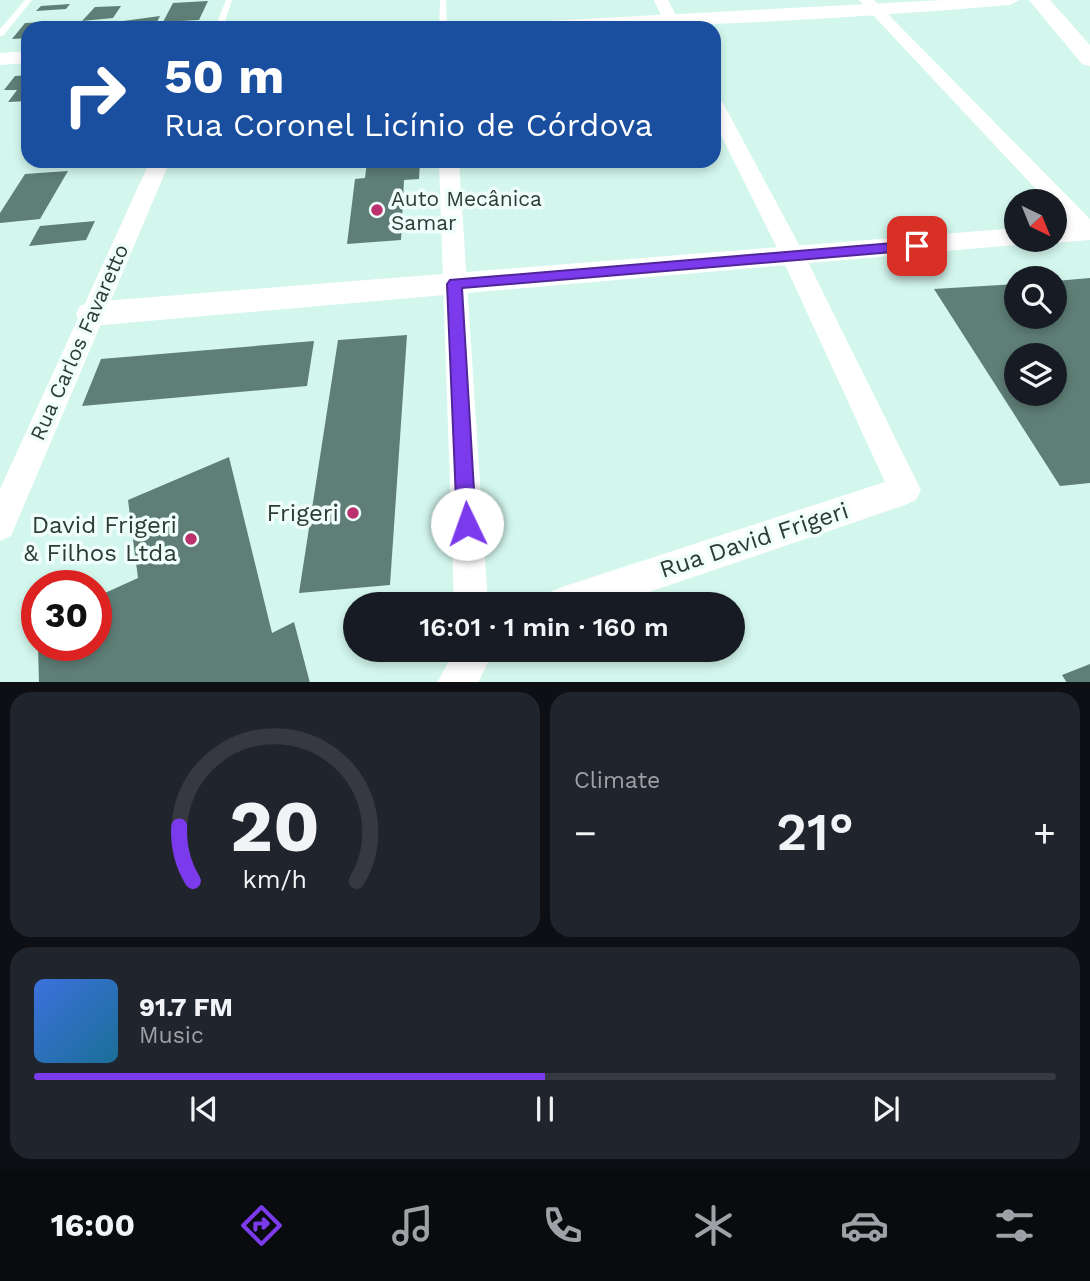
<!DOCTYPE html>
<meta charset="utf-8">
<style>
:root{--surface:#171b24;--page:#20242c;--text:#f1f3f6;--muted:#9ea1a6;--line:#363941;--accent:#7c3aed}
body{margin:0;font-family:"Work Sans",sans-serif;background:var(--page);color:var(--text);height:100vh;display:flex;flex-direction:column;font-size:26px;white-space:nowrap}
*{box-sizing:border-box;margin:0}
p{font-size:23px;color:var(--muted)}
.icon{flex:none;width:38px;height:38px;fill:none;stroke:currentColor;stroke-width:2;stroke-linecap:round;stroke-linejoin:round}
.map{position:relative;height:682px;overflow:hidden}
.side{display:flex;flex-direction:column;gap:10px;padding:10px;background:#0d0f14;flex:1}
.side>*{flex:none}
.banner{position:absolute;left:21px;top:21px;width:700px;height:147px;border-radius:21px;box-shadow:0 4px 10px #0003;background:#1a4fa0;color:#fff;overflow:hidden}
.needle{width:46px;rotate:137deg}
.fabs{position:absolute;left:1004px;top:189px;display:grid;gap:14px}
.fabs a{display:grid;place-items:center;width:63px;height:63px;border-radius:50%;background:var(--surface);box-shadow:0 4px 10px #0003;font-size:35px}
.speed{position:absolute;left:21px;top:570px;display:flex;gap:14px;font-size:35px;font-weight:700;text-align:center}
.speed>*{display:grid;place-content:center;width:91px;height:91px;border-radius:50%;background:var(--surface);box-shadow:0 4px 10px #0003;line-height:1}
.speed .limit{border:10px solid #d22;background:#fff;color:#111}
.pin{position:absolute;display:grid;place-items:center;width:60px;height:60px;color:#fff;margin:-30px;border-radius:14px;box-shadow:0 4px 10px #0006}
.me{position:absolute;width:77px;margin:-38px;rotate:357deg;stroke-linejoin:round;filter:drop-shadow(0 0 5px #0008)}
.turn{display:flex;align-items:center;gap:24px;height:147px;padding:0 28px;font-size:32px}
.turn .icon{width:91px;height:91px;stroke-width:2.5}
.turn b{display:block;font-size:49px;line-height:60px}
.big{font-size:52px;font-weight:600;line-height:1.1}
.side .tile{flex:1;display:flex;flex-direction:column;justify-content:center;gap:10px;min-width:0;padding:0 24px;border-radius:21px;background:var(--page)}
.side .dial{align-items:center;gap:0}
.dial svg{height:182px;overflow:visible;fill:none;stroke:var(--line);stroke-width:7;stroke-linecap:round;text-anchor:middle}
.dial text{fill:var(--text);stroke:none}
.song{display:flex;align-items:center;gap:21px}
.cover{width:84px;height:84px;border-radius:10px;background:linear-gradient(135deg,hsl(220 70% 55%),hsl(200 70% 35%))}
.played{height:7px;border-radius:4px;background:linear-gradient(90deg,var(--accent) 50%,var(--line) 50%)}
.keys{display:flex;justify-content:space-around;direction:ltr}
.heat{display:flex;justify-content:space-between;align-items:center;font-size:38px;direction:ltr}
.side .tiles{flex:1;display:grid;gap:10px;grid-template-columns:1fr 1fr}
.tile:last-child{grid-column:span 2}
.trip{position:absolute;left:343px;top:592px;width:402px;height:70px;border-radius:35px;background:var(--surface);box-shadow:0 4px 10px #0003;font-weight:600;line-height:70px;text-align:center}
.menu{display:flex;height:112px;justify-content:space-around;align-items:center;background:#090b0e;color:var(--muted)}
.menu .icon{width:49px;height:49px}
.menu .selected{color:var(--accent)}
.menu b{font-size:32px;color:var(--text)}
.map>svg:first-child{display:block}
</style>
<div class="map">
<svg width="1090" height="683" viewBox="0 0 1090 683">
<rect width="100%" height="100%" fill="#d3f7ed"/>
<!-- building -->
<g fill="#5e7e76" fill-rule="evenodd">
<polygon points="208,1 199,20 163,22 173,3"/>
<polygon points="70,4 66,9 36,11 41,6"/>
<polygon points="121,6 113,18 82,21 95,7"/>
<polygon points="160,16 154,28 112,28 116,22"/>
<polygon points="65,21 60,28 28,28 28,38 12,39 25,23"/>
<polygon points="112,21 107,28 88,28 91,22"/>
<polygon points="28,75 28,101 8,102 17,90 4,90 15,76"/>
<polygon points="420,161 419,179 404,180 401,240 347,244 355,179 365,178 367,162"/>
<polygon points="68,171 40,219 0,223 0,213 25,174"/>
<polygon points="95,221 86,240 29,246 40,226"/>
<path d="M1090 278V483L1060 486 934 289 1017 284V317H1055V281ZM1017 355H1055V394H1017Z"/>
<polygon points="407,335 390,585 299,593 338,340"/>
<polygon points="314,341 307,386 82,406 101,359"/>
<polygon points="229,457 272,633 294,622 310,683 39,683 38,646 96,646 96,597 138,578 128,500"/>
<polygon points="1090,664 1090,683 1067,683 1062,675"/>
</g>
<g fill="none" stroke-linecap="round" stroke-linejoin="round">
<!-- service -->
<g fill="#fff" fill-rule="evenodd">
<polygon points="25,0 32,0 3,36 0,36 0,29"/>
<polygon points="226,0 232,0 223,28 215,28"/>
<polygon points="440,0 446,0 447,28 439,28"/>
</g>
<!-- minor -->
<g fill="#fff" fill-rule="evenodd">
<polygon points="654,0 668,0 683,28 667,28"/>
<polygon points="859,0 874,0 1090,219 1090,238 1080,236 1055,210 1055,201 1047,201"/>
<polygon points="714,97 723,103 805,256 921,490 916,500 905,505 614,604 545,604 550,592 562,587 885,482 781,256 714,121"/>
<polygon points="150,161 170,161 11,536 0,541 0,489"/>
<polygon points="439,161 459,161 488,604 454,604"/>
<polygon points="455,649 491,649 491,656 478,683 437,683"/>
</g>
<!-- tertiary -->
<g fill="#fff" fill-rule="evenodd">
<path d="M944 0H1019L1010 5C845 19 680 28 514 28L524 22Z"/>
<polygon points="28,51 28,63 0,65 0,53"/>
<polygon points="1090,222 1090,240 1055,243 1045,240 1055,240 1055,225"/>
<polygon points="1017,228 1017,240 1029,240 1027,244 91,326 80,322 76,314 80,306 91,302"/>
</g>
<!-- secondary -->
<polygon fill="#fff" fill-rule="evenodd" points="1029,0 1050,0 1090,45 1090,66 1082,64"/>
</g>
<!-- route -->
<polygon fill="#7c3aed" stroke="#51269a" stroke-width="2" points="917,241 924,246 917,250 462,288 476,524 473,531 467,533 460,531 457,524 447,284 450,280"/>
<!-- markers -->
<g fill="#ba316e" stroke="#f0fefb" stroke-width="2.5">
<circle cx="377" cy="210" r="7"/>
<circle cx="353" cy="513" r="7"/>
<circle cx="191" cy="539" r="7"/>
</g>
<g text-anchor="middle" dominant-baseline="central" stroke-width="7" stroke-linejoin="round" paint-order="stroke">
<!-- poi labels -->
<g font-size="21" fill="#2e3c38" stroke="#f0fefb" text-anchor="start">
<text x="391" y="198">Auto Mecânica<tspan x="391" dy="24">Samar</tspan></text>
</g>
<!-- street labels -->
<g font-size="21" fill="#2e3c38" stroke="#f0fefb">
<text transform="translate(79 342) rotate(-66)">Rua Carlos Favaretto</text>
</g>
<!-- near-poi labels -->
<g font-size="24" fill="#2e3c38" stroke="#f0fefb" text-anchor="end">
<text x="339" y="513">Frigeri</text>
<text x="177" y="525">David Frigeri<tspan x="177" dy="28">&amp; Filhos Ltda</tspan></text>
</g>
<!-- near-street labels -->
<g font-size="24" fill="#2e3c38" stroke="#f0fefb">
<text transform="translate(754 540) rotate(-18)">Rua David Frigeri</text>
</g>
</g>
</svg>
<div class="fabs">
<a><svg class="needle" viewBox="-14 -14 28 28"><path d="M0-13l5 13h-10z" fill="#e53935"/><path d="M0 13l5-13h-10z" fill="#9ea1a6"/></svg></a>
<a><svg class="icon" aria-label="search" viewBox="0 0 24 24"><circle cx="10" cy="10" r="6"/><path d="M15 15l6 6"/></svg></a>
<a><svg class="icon" aria-label="layers" viewBox="0 0 24 24"><path d="M12 4l9 5-9 5-9-5zM3 14l9 5 9-5"/></svg></a>
</div>
<div class="speed"><div class="limit">30</div></div>
<div class="pin" style="left:917px;top:246px;background:#d93025"><svg class="icon" aria-label="arrive" viewBox="0 0 24 24"><path d="M6 21V4h12l-3 4 3 4H6"/></svg></div>
<svg class="me" style="left:467px;top:524px" viewBox="-20 -20 40 40"><circle r="19" fill="#fff"/><path d="M0-13L10 11 0 6-10 11z" fill="#7c3aed"/></svg>
<div class="trip">16:01 · 1 min · 160 m</div>
<div class="banner">
<div class="turn"><svg class="icon" aria-label="right" viewBox="0 0 24 24"><path d="M7 20v-9h11M14 6l5 5-5 5"/></svg><div><b>50 m</b>Rua Coronel Licínio de Córdova</div></div>
</div>
</div>
<section class="side">
<div class="tiles">
<div class="tile dial"><svg viewBox="0 0 100 80">
<path d="M14 69A42 42 0 1 1 86 69"/>
<path d="M14 69A42 42 0 0 1 8 45" stroke="#7c3aed"/>
<text x="50" y="56" font-size="32" font-weight="700">20</text>
<text x="50" y="72" font-size="11">km/h</text>
</svg></div>
<div class="tile"><p>Climate</p>
<div class="heat"><a>−</a><b class="big">21°</b><a>+</a></div>
</div>
<div class="tile">
<div class="song"><i class="cover"></i><div><b>91.7 FM</b><p>Music</p></div></div>
<div class="played"></div>
<div class="keys"><svg class="icon" aria-label="previous" viewBox="0 0 24 24"><path d="M18 5L8 12l10 7zM5 5v14"/></svg><svg class="icon" aria-label="pause" viewBox="0 0 24 24"><path d="M8 5v14M16 5v14"/></svg><svg class="icon" aria-label="next" viewBox="0 0 24 24"><path d="M6 5l10 7-10 7zM19 5v14"/></svg></div>
</div>
</div>
</section>
<nav class="menu">
<b>16:00</b>
<svg class="icon selected" aria-label="directions" viewBox="0 0 24 24"><path d="M12 3l9 9-9 9-9-9zM9 14v-3h6M13 9l2 2-2 2"/></svg>
<svg class="icon" aria-label="music" viewBox="0 0 24 24"><path d="M9 18V5l10-2v13"/><circle cx="6" cy="18" r="3"/><circle cx="16" cy="16" r="3"/></svg>
<svg class="icon" aria-label="phone" viewBox="0 0 24 24"><path d="M5 4h4l2 5-3 2q2 4 5 5l2-3 5 2v4C11 20 4 13 5 4z"/></svg>
<svg class="icon" aria-label="climate" viewBox="0 0 24 24"><path d="M12 3v18M4 7l16 10M4 17L20 7"/></svg>
<svg class="icon" aria-label="car" viewBox="0 0 24 24"><path d="M5 17H2v-5l4-1 3-4h7l3 4 3 1v5h-3M9 17h6M6 11h13"/><circle cx="7" cy="17" r="2"/><circle cx="17" cy="17" r="2"/></svg>
<svg class="icon" aria-label="filters" viewBox="0 0 24 24"><path d="M4 7h16M4 17h16"/><circle cx="9" cy="7" r="2"/><circle cx="15" cy="17" r="2"/></svg>
</nav>
